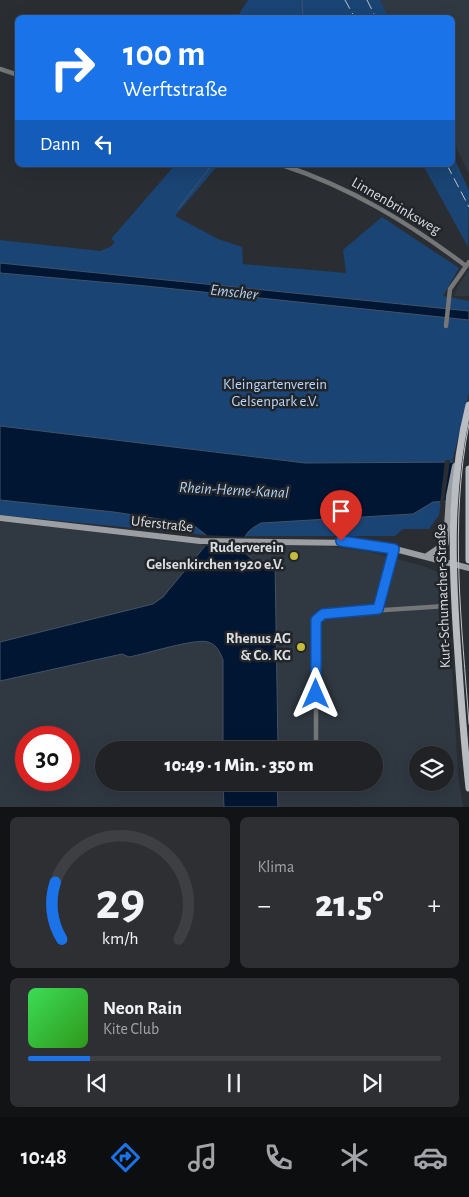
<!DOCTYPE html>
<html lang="de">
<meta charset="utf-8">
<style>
:root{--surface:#202226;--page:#2d2f32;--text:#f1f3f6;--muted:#a2a4a7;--line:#3d3f43;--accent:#1a73e8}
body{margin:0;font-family:"Alegreya Sans",sans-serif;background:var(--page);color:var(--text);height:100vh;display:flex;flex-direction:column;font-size:19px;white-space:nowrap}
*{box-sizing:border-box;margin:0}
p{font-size:16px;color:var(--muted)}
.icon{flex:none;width:28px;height:28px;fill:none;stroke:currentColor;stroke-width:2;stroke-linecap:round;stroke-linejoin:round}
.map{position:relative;height:807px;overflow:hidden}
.sheet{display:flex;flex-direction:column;gap:10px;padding:10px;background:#121315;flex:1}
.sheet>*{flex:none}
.top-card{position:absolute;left:15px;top:15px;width:440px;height:152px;border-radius:8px;box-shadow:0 5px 20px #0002,0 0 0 1px var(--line);background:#1a73e8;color:#fff;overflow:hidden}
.buttons{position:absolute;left:409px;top:746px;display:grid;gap:10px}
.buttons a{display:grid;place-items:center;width:45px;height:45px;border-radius:50%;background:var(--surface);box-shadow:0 5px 20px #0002,0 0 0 1px var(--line);font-size:25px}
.speed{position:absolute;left:15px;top:726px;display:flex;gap:10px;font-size:25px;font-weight:700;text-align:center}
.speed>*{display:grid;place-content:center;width:65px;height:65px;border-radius:50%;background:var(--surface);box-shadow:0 5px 20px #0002,0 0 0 1px var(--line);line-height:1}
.speed .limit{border:8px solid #d22;background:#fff;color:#111}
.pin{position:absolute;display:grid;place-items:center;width:42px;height:42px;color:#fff;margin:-51px -21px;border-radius:50% 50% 50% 0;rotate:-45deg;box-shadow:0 0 5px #0007}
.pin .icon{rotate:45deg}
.me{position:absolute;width:55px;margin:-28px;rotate:0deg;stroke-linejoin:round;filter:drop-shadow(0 0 4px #0008)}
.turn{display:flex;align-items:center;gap:18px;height:105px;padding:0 25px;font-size:22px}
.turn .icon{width:65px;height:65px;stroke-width:2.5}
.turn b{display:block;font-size:35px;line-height:42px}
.then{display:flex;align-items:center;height:48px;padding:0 25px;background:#0003;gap:10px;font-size:19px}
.big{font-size:38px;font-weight:800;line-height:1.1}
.sheet .tile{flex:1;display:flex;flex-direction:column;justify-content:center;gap:8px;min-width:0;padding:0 18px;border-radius:8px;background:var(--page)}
.sheet .dial{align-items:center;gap:0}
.dial svg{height:130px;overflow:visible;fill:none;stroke:var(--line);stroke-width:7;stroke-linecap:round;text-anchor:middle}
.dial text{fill:var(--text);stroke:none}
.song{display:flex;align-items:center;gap:15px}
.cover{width:60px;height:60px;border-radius:8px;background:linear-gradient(135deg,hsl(130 70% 55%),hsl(110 70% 35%))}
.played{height:5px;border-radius:2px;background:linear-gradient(90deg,var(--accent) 15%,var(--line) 15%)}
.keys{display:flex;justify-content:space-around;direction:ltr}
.heat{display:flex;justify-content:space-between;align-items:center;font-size:28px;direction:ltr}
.sheet .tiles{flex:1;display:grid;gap:10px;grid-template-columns:1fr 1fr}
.tile:last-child{grid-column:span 2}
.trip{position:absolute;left:95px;top:741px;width:288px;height:50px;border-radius:25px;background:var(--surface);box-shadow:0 5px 20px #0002,0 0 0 1px var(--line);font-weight:800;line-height:50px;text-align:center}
.tabs{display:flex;height:80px;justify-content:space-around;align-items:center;background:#0d0e0f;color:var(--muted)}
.tabs .icon{width:35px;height:35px}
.tabs .on{color:var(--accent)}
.tabs b{font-size:22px;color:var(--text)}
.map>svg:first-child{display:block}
</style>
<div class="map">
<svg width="469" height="807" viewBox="0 0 469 807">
<rect width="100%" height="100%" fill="#2a2e33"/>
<!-- built -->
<g fill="#303842" fill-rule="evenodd">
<polygon points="376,0 469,0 469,174 453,141 452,18 384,17"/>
<polygon points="469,269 469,296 454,296 458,286"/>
<path d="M0 522 21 523 176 542 277 546H327L370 552 423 566 447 576 458 775 463 807H0ZM26 738H69V780H26ZM104 750H374V782H104ZM418 755H445V782H418Z"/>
</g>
<!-- green -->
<g fill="#1a4474">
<polygon points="248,0 380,0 388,17 237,17"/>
<polygon points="453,155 469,191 468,247 423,165 452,165"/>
<polygon points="175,165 218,165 175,216 218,239 242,247 243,264 346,273 343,250 382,217 459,268 443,296 469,301 469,393 452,462 305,463 0,426 0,240 100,251 110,247 115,242 111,239"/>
<polygon points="0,500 114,512 192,524 206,535 0,515"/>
<polygon points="441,501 439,515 429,529 403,529 395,536 245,536 248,530 261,523 413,514 433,502"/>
</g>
<!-- water -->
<g fill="#001633" stroke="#425267">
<polygon points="0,263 469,311 469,320 146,286 0,273"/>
<path d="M0 426 305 463 469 462V500L433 502 413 514 261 523C248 530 243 535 242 550L254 561H275L278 750H223V660C220 652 217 645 208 642 196 638 145 654 129 657L122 654 0 681V642L153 604 163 597 205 546 206 535 192 524 114 512 0 500Z"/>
<polygon points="223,783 277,783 278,807 224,807"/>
</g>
<!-- pier -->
<g fill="#2a2e33">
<polygon points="469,459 469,502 446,503 454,460"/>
<polygon points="445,460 450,460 444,503 440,504"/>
<polygon points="202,535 247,537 245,547 202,546"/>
</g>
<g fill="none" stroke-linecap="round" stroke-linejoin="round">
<!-- stream -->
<g stroke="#425267" stroke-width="1">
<polyline points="302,0 303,18"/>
<polyline points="178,209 212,165"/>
</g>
<!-- minor -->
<g stroke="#747678" stroke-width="4.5">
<polyline points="0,69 18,75"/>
<path d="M282 165C350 187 409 223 466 266"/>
<polyline points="446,326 450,289 469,262"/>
<polyline points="378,609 394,549"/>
<polyline points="316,750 316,620 323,614 446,606"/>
</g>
<!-- secondary -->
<g stroke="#9b9ea2" stroke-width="6">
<polyline points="0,518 200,541 357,543 399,550 469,568"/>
<polyline points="427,556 446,543 449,496 455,466"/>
</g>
<!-- primary -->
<g stroke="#b9bdc2" stroke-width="7">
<path d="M469 405C448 487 452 571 458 655 461 699 464 744 469 788"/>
<polyline points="469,469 469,560"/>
</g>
<!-- tram -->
<path stroke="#c0c4c7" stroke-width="1" d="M469 424C449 522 462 626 469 724"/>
<!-- rail -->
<g stroke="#c0c4c7" stroke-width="1" stroke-dasharray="10 5" stroke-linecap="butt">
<polyline points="345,0 355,18"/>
<polyline points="367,0 376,18"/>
<polyline points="447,165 469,207"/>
</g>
</g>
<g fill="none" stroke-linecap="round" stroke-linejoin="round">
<defs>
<polyline id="route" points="316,694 316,620 323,614 378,609 394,549 341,541"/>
</defs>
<!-- route casing -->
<use href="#route" stroke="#114b97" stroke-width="12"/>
<!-- route -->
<use href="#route" stroke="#1a73e8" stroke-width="9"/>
</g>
<!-- markers -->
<g fill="#c7bb3b" stroke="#212529" stroke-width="2">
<circle cx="294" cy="556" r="5"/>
<circle cx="301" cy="647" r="5"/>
</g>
<g text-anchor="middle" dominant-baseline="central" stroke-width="5" stroke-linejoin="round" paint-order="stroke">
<!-- street labels -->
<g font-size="15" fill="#dbdee1" stroke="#212529">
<text transform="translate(396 206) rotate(30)">Linnenbrinksweg</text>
<text transform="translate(162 524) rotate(6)">Uferstraße</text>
<text transform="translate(443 596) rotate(-92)">Kurt-Schumacher-Straße</text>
</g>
<!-- park labels -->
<g font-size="15" fill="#bbd7f9" stroke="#212529">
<text x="275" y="384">Kleingartenverein<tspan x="275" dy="17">Gelsenpark e.V.</tspan></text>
</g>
<!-- poi labels -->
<g font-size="15" font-weight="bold" fill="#dbdee1" stroke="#212529" text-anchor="end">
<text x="284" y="547">Ruderverein<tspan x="284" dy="17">Gelsenkirchen 1920 e.V.</tspan></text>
<text x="291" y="638">Rhenus AG<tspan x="291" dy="17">&amp; Co. KG</tspan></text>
</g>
<!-- water labels -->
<g font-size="16" font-style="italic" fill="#b5d1f3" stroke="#212529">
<text transform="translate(234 292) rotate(6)">Emscher</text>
<text transform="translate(234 490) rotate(3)">Rhein-Herne-Kanal</text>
</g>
</g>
</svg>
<div class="buttons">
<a><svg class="icon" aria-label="layers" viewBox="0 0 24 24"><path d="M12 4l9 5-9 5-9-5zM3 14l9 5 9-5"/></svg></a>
</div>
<div class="speed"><div class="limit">30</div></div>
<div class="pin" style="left:341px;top:541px;background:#d93025"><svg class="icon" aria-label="arrive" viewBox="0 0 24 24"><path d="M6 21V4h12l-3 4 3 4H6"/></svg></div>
<svg class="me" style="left:316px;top:694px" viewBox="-20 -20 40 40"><path d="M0-17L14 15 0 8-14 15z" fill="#1a73e8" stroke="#fff" stroke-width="4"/></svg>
<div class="trip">10:49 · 1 Min. · 350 m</div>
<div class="top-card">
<div class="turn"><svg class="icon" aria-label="right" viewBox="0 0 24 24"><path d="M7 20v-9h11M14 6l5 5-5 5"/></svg><div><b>100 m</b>Werftstraße</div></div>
<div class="then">Dann<svg class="icon" aria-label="left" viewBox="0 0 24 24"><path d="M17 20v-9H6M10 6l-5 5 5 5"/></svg></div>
</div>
</div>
<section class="sheet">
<div class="tiles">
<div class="tile dial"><svg viewBox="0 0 100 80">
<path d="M14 69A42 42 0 1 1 86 69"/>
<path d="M14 69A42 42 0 0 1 10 34" stroke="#1a73e8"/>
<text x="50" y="56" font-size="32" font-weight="700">29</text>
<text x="50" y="72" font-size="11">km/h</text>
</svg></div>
<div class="tile"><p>Klima</p>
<div class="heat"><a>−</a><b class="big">21.5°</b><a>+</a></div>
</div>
<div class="tile">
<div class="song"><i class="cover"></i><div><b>Neon Rain</b><p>Kite Club</p></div></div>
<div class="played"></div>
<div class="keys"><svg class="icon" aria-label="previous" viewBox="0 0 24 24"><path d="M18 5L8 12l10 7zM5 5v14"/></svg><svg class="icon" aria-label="pause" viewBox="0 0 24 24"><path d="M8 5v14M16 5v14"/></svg><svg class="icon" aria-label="next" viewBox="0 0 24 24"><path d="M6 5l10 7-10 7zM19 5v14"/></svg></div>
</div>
</div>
</section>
<nav class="tabs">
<b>10:48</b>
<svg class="icon on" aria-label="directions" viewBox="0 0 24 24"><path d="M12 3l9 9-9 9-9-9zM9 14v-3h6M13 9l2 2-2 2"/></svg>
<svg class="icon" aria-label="music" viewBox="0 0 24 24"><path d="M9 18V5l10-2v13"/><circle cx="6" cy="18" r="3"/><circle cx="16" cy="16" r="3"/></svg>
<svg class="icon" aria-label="phone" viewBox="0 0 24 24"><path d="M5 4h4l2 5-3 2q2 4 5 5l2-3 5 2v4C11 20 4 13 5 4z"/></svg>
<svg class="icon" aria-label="climate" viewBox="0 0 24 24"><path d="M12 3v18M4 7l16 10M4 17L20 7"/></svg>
<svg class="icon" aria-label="car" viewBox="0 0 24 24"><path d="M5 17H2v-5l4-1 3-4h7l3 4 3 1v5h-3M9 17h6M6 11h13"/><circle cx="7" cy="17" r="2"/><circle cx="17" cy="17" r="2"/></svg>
</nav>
